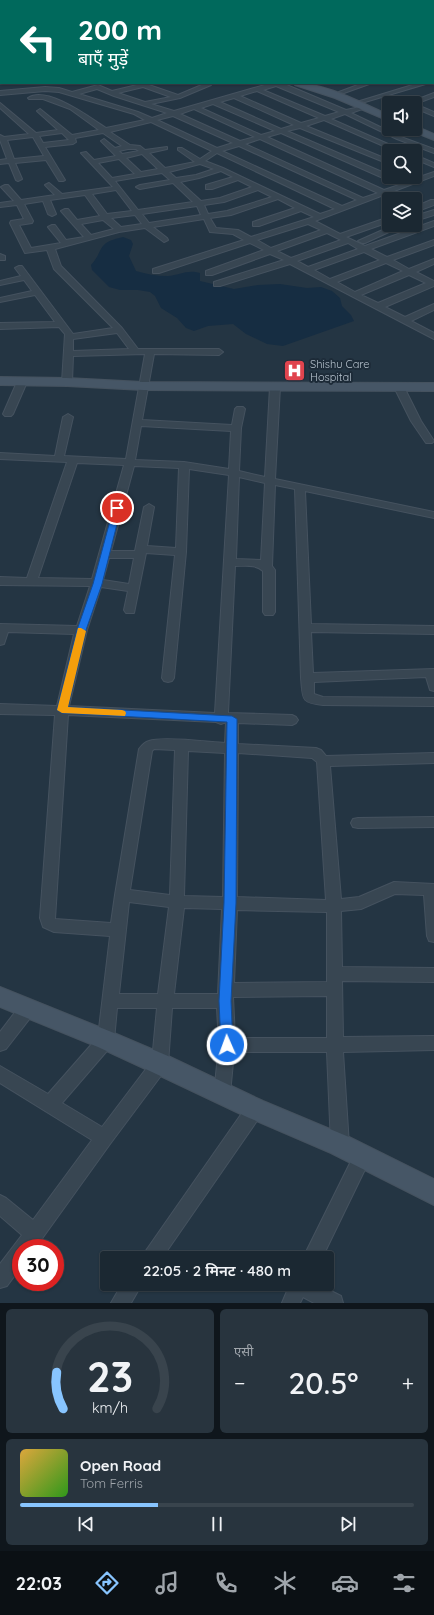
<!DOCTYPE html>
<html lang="hi">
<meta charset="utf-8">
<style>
:root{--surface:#1b2832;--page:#28343e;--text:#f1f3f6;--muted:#a0a6ac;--line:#39444d;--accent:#88c5ff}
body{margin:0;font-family:Quicksand,"Noto Sans Devanagari",sans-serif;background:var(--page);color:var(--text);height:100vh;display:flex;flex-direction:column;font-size:15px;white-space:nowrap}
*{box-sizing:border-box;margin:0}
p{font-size:13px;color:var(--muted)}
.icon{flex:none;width:22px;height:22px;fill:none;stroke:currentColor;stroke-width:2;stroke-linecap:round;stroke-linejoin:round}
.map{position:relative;height:1303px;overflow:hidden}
.sheet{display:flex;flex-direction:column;gap:6px;padding:6px;background:#0f161c;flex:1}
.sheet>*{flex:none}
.hud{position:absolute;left:0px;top:0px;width:434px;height:84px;box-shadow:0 1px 3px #0004,0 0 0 1px var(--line);background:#00695c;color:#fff;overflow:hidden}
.fabs{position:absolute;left:382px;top:96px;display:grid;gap:8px}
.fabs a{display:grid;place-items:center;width:40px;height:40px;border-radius:4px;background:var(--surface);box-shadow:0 1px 3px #0004,0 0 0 1px var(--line);font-size:20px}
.speed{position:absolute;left:12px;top:1239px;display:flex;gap:8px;font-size:20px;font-weight:700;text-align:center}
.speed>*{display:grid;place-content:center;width:52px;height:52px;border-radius:50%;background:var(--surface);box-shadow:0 1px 3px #0004,0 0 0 1px var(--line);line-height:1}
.speed .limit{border:6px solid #d22;background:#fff;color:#111}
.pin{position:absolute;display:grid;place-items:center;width:34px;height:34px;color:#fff;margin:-17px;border:2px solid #fff;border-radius:50%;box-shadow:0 1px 4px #0007}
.me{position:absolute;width:44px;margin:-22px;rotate:358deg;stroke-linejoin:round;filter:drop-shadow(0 0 3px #0008)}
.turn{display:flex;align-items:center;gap:14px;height:84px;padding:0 12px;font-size:18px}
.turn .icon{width:52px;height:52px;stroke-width:2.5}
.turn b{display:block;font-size:28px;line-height:34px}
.big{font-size:30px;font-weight:600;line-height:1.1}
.sheet .widget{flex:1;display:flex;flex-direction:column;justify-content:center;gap:6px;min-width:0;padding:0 14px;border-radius:6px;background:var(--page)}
.sheet .dial{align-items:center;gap:0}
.dial svg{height:104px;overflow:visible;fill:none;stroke:var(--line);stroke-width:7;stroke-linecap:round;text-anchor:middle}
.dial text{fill:var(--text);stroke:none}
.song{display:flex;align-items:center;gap:12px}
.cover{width:48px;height:48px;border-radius:6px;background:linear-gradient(135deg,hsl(40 70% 55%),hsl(110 70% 35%))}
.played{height:4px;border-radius:2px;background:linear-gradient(90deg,var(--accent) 35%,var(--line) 35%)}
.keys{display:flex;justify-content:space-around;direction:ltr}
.heat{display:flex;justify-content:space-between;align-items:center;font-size:22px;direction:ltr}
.sheet .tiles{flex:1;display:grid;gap:6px;grid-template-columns:1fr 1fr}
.widget:last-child{grid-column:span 2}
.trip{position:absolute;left:100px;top:1251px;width:234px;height:40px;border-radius:4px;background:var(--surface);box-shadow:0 1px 3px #0004,0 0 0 1px var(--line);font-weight:600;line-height:40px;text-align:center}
.menu{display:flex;height:64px;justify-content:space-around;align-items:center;background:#0b1014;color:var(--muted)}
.menu .icon{width:28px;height:28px}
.menu .active{color:var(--accent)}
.menu b{font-size:18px;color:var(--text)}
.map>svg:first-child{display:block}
</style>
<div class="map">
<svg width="434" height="1303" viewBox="0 0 434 1303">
<rect width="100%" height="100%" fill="#243543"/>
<!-- water -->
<path fill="#162d42" d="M123 237 131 240 133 244 129 256 136 271C146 274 157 276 168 276 179 275 188 269 200 273V281L234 289 258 285 280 284 307 288 321 287 332 291 340 298 342 306 351 315 354 321 283 346 267 344 246 334 233 324 208 326 194 331 186 328 177 318 161 308 155 296 150 292 138 290H120L109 287 92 270 91 265C105 249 96 243 123 237Z"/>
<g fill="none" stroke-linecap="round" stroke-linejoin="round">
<defs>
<g id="street">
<polygon points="43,0 50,0 51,1 44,1"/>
<polygon points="246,0 255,0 245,1"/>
<polygon points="281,0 288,0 289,1 282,1"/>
<polygon points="293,0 299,0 292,1"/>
<polygon points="340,0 349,0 350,1 341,1"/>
<polygon points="382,0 390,0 381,1"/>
<polygon points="423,0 432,0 433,1 424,1"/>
<polygon points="434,7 434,11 433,12 433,8"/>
<rect x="433" y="23" width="1" height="4"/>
<rect x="433" y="44" width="1" height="4"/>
<rect x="433" y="53" width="1" height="4"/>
<rect x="433" y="66" width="1" height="5"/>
<path d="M135 83H149V85L178 95 204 84 203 83H211V85L180 98 151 104 174 111 254 88 272 83H282L346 110 365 106V108L351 113 401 137 434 149V153L397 139 345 114 331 119 404 151H395L324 120 306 126 389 160V164L300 128 287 131 389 175V177L405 182 434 172V176L315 221 340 234 389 217V222L346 237 365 246 434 221V226L371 249 387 257 434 240V245L393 260 409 269 434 259V264L416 272 434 281V286L385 307 405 317 434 304V310L411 321 434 333V339L290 264 220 286H214V282L284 260 270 254 212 275H206V271L264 250 250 243 159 273H153V269L244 240 233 234 210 232 204 219 153 227 167 238 168 240 164 242 145 228 119 232 55 249 61 266 122 328 138 349H219L223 352 219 355 154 354 142 420 232 425 235 409 237 407H243L245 409 241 428 239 471 265 477 270 387 272 385H278L280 387 275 479 434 512V518L305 491 311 624 434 626V634L311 632 313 673 434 669V691L430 690 426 677 314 682V694L323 697 434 698V706L323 705C300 703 303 698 301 678L295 489 275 485 272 566 275 570V612L273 615H265L263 612V571C256 564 245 566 235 566L228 713 292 715 296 717 298 720 296 723 292 725 238 723V744L316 748 321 750 326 756 434 753V763L330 766 341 899 359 897 394 882 434 884V942L429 941 427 936 424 895 395 894 361 909 341 911 342 967 434 968V982L342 981 343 1037 434 1036V1050L343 1052 349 1145 346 1151 340 1153 334 1151 331 1145 327 1052H234L230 1094 228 1100 222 1102 216 1100 214 1094 219 1045 217 1008H172L168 1064 166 1069 110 1144 41 1240 35 1248H21V1267L7 1286 0 1288V1264L22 1235 0 1216V1195L6 1198 33 1220 92 1140 0 1083V1066L48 1094 98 1037 110 936 54 932 43 927 40 918 55 715 0 714V704L57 706 74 634 8 632 4 644 0 645V624L77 626 90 586 0 585V577L27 578 67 462 0 459V453L55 456 63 417 68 414 73 417 64 456 126 459 145 354 73 356 72 382 67 385 62 382 65 334 59 327 0 329V323L55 322 35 295 0 302V298L32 291 24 280 0 285V281L21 276 15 268 19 266H22L73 334 113 328 54 269 47 250 25 253 10 223 11 221 24 219 17 205 0 207V203L14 201 1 187 5 185H8L21 200 55 195 45 185 49 183 62 194 113 187 81 153 86 152 94 160 116 156 101 141 104 139 115 148 122 146 103 133 75 138 76 142 73 144 45 147 65 180 63 181H59L46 160 15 163 22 179 18 181 16 180 9 163 0 164V160L7 159 0 140V135L4 137 29 134 0 108V103L36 133 58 130 38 112 37 111 40 109 72 135 99 130 70 109 43 99H29L28 98C47 85 90 118 106 128L145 120 134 114 59 92 45 91 0 95V91L45 87 59 88 72 92 98 85 112 91 137 85ZM276 86 339 112 325 116 263 90ZM143 87 171 97 145 102 118 93ZM97 89 114 96 167 113 152 118 138 112 79 94ZM257 91 319 118 301 123 240 96ZM234 98 294 125 281 129 220 102ZM213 104 275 131 261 135 201 108ZM194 109 255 137 240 141 180 114ZM173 116 233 143 217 148 157 120ZM151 122 212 151 200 159 182 148H178V150L195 162 165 168 149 153 167 149V147L145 150 140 146 130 145 110 132ZM62 133 69 140 43 143 39 136ZM281 133 399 185 384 190 267 137ZM33 137 44 156 14 159 7 140ZM260 139 378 193 363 198 245 144ZM239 146 357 200 342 206 222 151ZM128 149H136L139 151 122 154 119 151ZM217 153 335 209 320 214 223 168 205 161ZM142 154 158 169 141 172 126 158ZM119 159 135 174 112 178 98 163ZM200 164 214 169 196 175 176 178 169 172ZM221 171 233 177 206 185V189H212L238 180 252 187 220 198 201 201 180 182 199 178ZM162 173 170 180 140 185 136 187 140 189 173 183 193 202 138 210 115 181ZM116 190 132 211 107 214 92 194ZM258 190 272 197 227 211 208 214 204 205 224 202ZM85 195 100 216 77 220 68 209H65L61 211 84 237 66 240 55 225H52L48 227 61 243 31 248 19 225 32 223 33 221 24 204 43 201 48 214 52 216 56 214 50 200ZM278 199 295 208 253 222V226H259L301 211 314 217 251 237 238 230 216 228 210 218 231 215ZM197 206 201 215 149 223 142 214ZM135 215 142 224 121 227 111 218ZM103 220 114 229 91 235 81 224ZM308 224 321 230 271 248 257 240ZM327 233 341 240 291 258 277 251ZM348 243 358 249 308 267 297 261ZM364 252 380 260 330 279 314 270ZM386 263 403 271 355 292 337 282ZM409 275 426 283 378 303 361 295ZM117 333 129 349 73 351V339ZM141 426 231 431 229 469 184 462 135 460ZM77 463 124 465 92 579 38 578ZM134 466 179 468 176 548 147 546 154 507 149 504 144 507 135 551H111ZM189 469 229 475 215 713 69 706 87 630 101 587 128 591 124 610 126 613H134L146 553 175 555 162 678 164 681 168 682 172 681 174 678 186 552ZM239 477 265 483 261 560 236 559ZM109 558H134L129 584 103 580ZM68 715 216 722 221 724 226 722 225 743C208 742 163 736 149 741 145 742 142 745 139 749L115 895 111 923 55 919ZM154 749 175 750 170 895 130 890 152 751ZM188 751 225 753 223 897 184 896ZM238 753 312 758 317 762 326 900 237 897ZM129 902 169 907 158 994H119ZM184 908 222 909 218 994H174ZM237 910 327 912V982L234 983ZM327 996V1038H235L233 997ZM117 1008H157L152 1061 102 1127 62 1103 112 1045 114 1040Z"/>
<polygon points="363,83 372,83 344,93 339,92"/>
<polygon points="419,83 429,83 365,102 360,101"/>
<polygon points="434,93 434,97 415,104 408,103"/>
<polygon points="415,104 434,112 434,116 415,108"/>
<polygon points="389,108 389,113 386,112 386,110"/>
<polygon points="415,155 434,163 434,167 415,159"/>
<polygon points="431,200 434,200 434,205 415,212 415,207"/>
<polygon points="434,210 434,215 415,221 415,216"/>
<polygon points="394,225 404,225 365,243 362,243 358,241"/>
<polygon points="0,254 5,256 5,260 0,260"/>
<polygon points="22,379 27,382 13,414 11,416 5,416 3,414 17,382"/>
<polygon points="399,384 404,387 421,421 434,441 432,443 426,443 411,421 394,387"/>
<polygon points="434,817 434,827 358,828 353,827 351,823 353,819 358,818"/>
<polygon points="28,1001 34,1003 36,1008 34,1013 6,1049 0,1051 0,1032 22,1003"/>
<polygon points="255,1101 261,1103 263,1109 261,1115 162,1258 142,1258 145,1252 249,1103"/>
<polygon points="362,1148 368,1151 371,1157 322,1258 303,1258 356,1151"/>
<polygon points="122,1284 142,1284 131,1303 111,1303"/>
<polygon points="290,1284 317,1284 341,1296 343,1303 314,1303 303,1297 300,1303 282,1303"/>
</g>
<g id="secondary">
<polygon points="153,0 164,0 152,1"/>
<polygon points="194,0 205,0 193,1"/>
<rect x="0" y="13" width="1" height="5"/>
<rect x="0" y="50" width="1" height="4"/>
<path d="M294 83C326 83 359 102 389 115V121L335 98 295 85Z"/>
<polygon points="415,126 434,134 434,140 412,131 410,129 415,129"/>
<polygon points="0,377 67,378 143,382 434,383 434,391 143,390 67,386 0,385"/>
<polygon points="0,987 114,1033 168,1056 263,1101 349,1137 434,1179 434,1205 331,1153 247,1117 152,1072 98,1047 0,1007"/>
</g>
<g id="highway">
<polygon points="168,0 181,0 167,1"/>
<rect x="0" y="59" width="1" height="6"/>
</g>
</defs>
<!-- street casing -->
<use href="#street" stroke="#45525f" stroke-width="2"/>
<!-- secondary casing -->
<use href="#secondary" stroke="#45525f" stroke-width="2"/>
<!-- highway casing -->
<use href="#highway" stroke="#43515d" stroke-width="2"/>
<!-- street -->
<use href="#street" fill="#384652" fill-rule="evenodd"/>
<!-- secondary -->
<use href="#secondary" fill="#465666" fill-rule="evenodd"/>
<!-- highway -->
<use href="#highway" fill="#796655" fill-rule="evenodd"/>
</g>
<!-- route -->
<polygon fill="#1a73e8" stroke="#114b97" points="114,506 120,506 121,508 102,584 86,630 68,707 232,716 237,719 236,903 231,1001 233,1045 231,1049 227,1051 222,1049 221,1045 219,1001 224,903 227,722 62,713 57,710 77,630 93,584"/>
<!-- slow -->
<polygon fill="#f59e0b" points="78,628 81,628 86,631 68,707 122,710 125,711 126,713 125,716 62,713 57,710"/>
<!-- icons -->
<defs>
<symbol id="hospital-square" viewBox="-11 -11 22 22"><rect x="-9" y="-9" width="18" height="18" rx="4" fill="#e0444e" stroke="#1d2b38"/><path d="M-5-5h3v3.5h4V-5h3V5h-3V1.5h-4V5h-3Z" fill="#fff"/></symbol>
</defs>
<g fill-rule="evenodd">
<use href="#hospital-square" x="282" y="358" width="25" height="25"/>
</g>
<g text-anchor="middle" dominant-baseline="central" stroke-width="4" stroke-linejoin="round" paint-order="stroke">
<!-- far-poi labels -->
<g font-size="11" fill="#b5c1cc" stroke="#1d2b38" text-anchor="start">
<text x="310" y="364">Shishu Care<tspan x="310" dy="13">Hospital</tspan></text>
</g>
</g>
</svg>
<div class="fabs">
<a><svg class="icon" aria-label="sound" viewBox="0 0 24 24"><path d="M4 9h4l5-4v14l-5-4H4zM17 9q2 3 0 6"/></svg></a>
<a><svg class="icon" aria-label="search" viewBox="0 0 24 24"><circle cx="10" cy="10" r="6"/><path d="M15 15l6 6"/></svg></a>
<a><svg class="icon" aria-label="layers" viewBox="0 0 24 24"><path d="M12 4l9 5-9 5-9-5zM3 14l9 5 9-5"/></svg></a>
</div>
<div class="speed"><div class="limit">30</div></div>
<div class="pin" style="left:117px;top:508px;background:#d93025"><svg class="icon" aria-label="arrive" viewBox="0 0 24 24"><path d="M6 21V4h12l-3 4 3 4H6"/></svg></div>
<svg class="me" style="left:227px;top:1045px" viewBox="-20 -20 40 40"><circle r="17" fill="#1a73e8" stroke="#fff" stroke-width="3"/><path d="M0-11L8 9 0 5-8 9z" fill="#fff"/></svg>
<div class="trip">22:05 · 2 मिनट · 480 m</div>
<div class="hud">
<div class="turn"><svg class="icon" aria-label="left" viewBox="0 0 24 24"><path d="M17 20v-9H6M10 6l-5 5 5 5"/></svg><div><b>200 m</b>बाएँ मुड़ें</div></div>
</div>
</div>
<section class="sheet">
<div class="tiles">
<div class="widget dial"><svg viewBox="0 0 100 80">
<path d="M14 69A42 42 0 1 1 86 69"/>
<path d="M14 69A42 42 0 0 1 9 41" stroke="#88c5ff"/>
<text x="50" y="56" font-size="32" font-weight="700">23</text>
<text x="50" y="72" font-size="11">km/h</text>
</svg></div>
<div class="widget"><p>एसी</p>
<div class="heat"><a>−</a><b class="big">20.5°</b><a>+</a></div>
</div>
<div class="widget">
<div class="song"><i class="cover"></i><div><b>Open Road</b><p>Tom Ferris</p></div></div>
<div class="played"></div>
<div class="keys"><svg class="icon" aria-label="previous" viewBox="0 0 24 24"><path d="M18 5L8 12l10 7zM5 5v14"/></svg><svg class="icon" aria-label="pause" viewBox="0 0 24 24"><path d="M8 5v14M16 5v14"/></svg><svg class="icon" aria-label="next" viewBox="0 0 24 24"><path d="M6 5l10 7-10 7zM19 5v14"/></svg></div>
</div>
</div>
</section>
<nav class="menu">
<b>22:03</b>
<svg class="icon active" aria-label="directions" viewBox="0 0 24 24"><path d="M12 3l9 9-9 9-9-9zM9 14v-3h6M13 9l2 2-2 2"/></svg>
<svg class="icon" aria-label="music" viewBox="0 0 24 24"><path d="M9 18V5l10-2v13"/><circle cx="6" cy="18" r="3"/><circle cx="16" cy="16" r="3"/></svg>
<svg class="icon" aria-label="phone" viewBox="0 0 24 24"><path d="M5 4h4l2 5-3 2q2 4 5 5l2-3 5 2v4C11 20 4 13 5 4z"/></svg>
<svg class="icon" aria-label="climate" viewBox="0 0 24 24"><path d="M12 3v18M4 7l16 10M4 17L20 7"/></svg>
<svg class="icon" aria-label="car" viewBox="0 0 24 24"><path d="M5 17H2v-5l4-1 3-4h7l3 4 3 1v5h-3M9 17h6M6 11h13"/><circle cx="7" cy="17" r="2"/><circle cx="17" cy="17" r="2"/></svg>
<svg class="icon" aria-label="filters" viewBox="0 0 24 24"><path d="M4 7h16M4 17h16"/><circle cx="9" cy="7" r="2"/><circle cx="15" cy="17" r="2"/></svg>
</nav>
